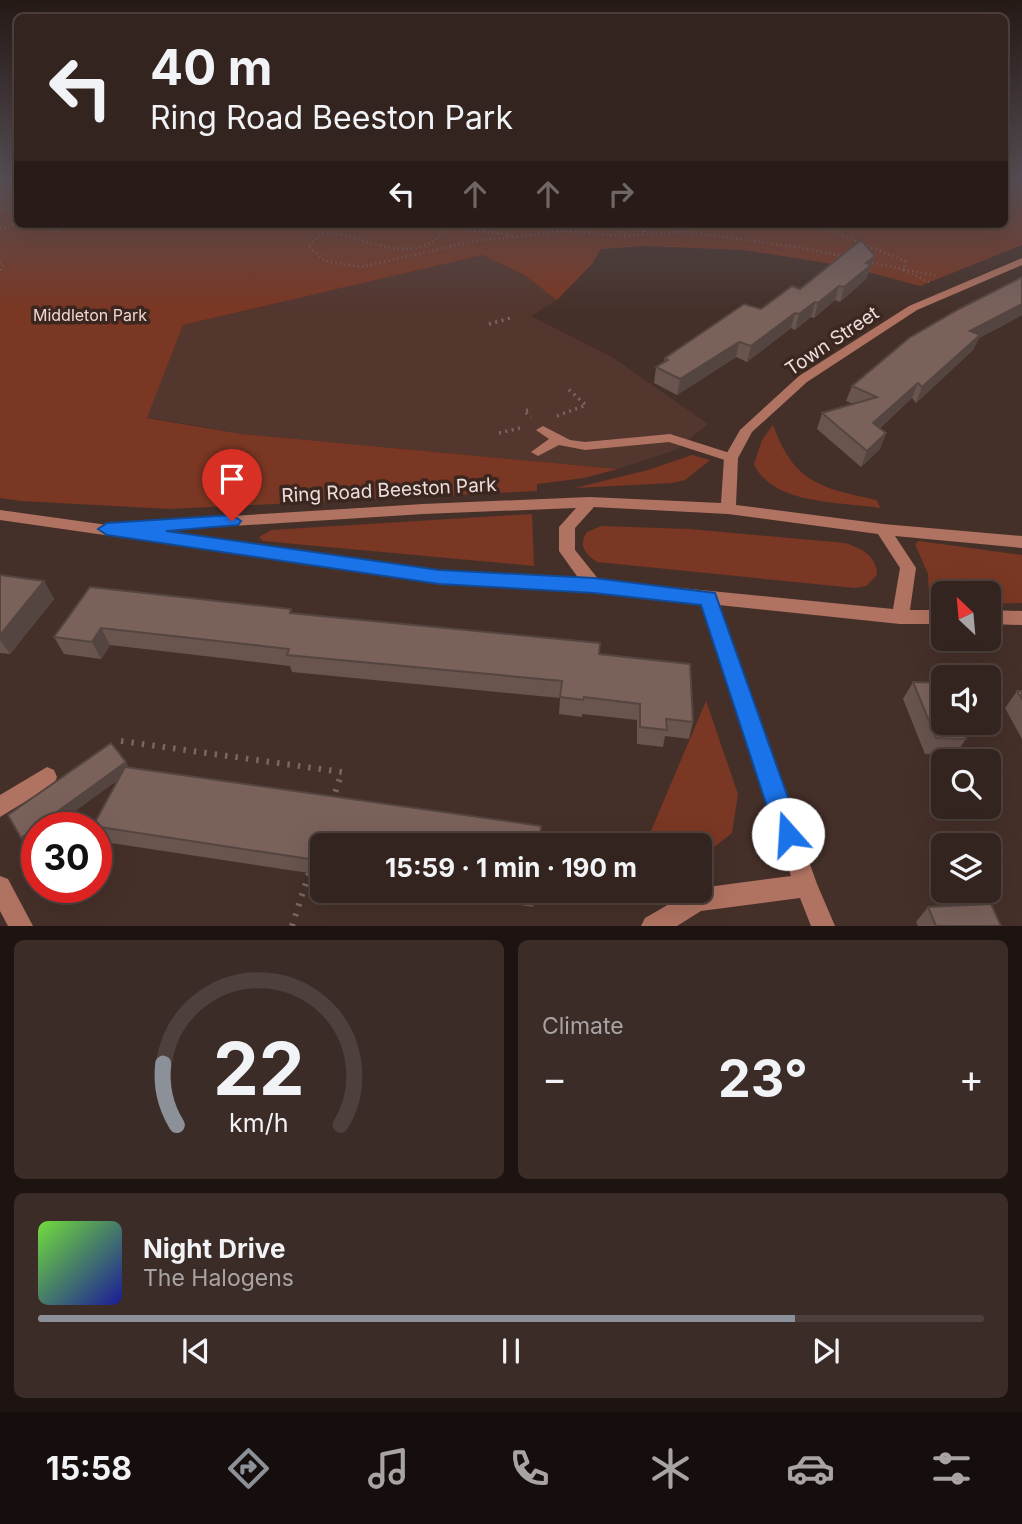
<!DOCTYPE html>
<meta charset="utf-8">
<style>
:root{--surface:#34241f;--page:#3c2c28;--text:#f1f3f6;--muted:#a9a4a4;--line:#4e413d;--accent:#8c9099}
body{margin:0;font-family:Inter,sans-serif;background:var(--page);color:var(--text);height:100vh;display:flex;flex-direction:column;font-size:26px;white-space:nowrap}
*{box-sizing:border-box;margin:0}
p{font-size:23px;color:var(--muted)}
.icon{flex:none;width:38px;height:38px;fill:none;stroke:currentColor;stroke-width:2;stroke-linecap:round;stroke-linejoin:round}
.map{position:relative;height:926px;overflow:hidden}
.drawer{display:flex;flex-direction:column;gap:14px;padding:14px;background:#1d1411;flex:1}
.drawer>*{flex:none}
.hud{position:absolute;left:14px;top:14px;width:994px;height:214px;border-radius:10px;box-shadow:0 7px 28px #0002,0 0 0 2px var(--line);background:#34241f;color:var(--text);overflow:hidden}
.needle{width:46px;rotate:334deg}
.buttons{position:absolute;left:931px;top:581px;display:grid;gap:14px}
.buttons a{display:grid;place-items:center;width:70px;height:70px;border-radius:10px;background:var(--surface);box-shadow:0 7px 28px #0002,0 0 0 2px var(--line);font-size:35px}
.speed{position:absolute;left:21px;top:812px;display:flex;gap:14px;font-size:35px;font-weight:700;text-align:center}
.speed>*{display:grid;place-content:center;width:91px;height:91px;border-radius:50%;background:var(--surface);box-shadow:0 7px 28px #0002,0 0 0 2px var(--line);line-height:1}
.speed .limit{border:10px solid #d22;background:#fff;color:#111}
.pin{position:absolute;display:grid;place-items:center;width:60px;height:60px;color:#fff;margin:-72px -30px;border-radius:50% 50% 50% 0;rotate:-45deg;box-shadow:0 0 7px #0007}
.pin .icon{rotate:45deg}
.me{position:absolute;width:77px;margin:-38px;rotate:341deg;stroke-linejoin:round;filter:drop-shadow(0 0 5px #0008)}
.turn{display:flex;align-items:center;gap:24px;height:147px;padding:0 21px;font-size:32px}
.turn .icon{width:91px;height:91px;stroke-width:2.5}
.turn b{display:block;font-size:49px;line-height:60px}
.lanes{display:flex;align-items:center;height:66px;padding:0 21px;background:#0003;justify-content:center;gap:35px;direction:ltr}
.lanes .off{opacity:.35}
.big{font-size:52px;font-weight:700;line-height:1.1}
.drawer .card{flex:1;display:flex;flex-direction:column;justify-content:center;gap:10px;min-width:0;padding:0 24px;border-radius:10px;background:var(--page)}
.drawer .dial{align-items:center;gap:0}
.dial svg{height:182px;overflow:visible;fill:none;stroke:var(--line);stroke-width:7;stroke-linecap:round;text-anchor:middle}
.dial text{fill:var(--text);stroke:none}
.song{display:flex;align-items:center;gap:21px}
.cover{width:84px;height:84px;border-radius:10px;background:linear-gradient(135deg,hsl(100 70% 55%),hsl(240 70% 35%))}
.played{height:7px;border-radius:4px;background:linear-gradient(90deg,var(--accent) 80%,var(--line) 80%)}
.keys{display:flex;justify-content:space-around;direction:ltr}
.heat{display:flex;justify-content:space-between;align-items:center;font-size:38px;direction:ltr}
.drawer .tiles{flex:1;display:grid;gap:14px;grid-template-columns:1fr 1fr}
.card:last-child{grid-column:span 2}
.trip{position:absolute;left:310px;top:833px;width:402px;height:70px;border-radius:10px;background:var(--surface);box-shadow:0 7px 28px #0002,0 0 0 2px var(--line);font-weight:700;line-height:70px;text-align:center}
.tabs{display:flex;height:112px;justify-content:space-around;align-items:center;background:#150e0c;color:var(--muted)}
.tabs .icon{width:49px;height:49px}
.tabs .on{color:var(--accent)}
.tabs b{font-size:32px;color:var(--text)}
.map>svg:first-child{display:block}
</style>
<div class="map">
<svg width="1022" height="926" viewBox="0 0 1022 926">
<rect width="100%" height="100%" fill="#453029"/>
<!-- built -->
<polygon fill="#53362e" points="483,255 524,275 557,300 531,316 612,357 708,424 676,450 618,469 242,434 147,417 183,325"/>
<!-- green -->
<g fill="#7a3723">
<polygon points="0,180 17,180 18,224 1004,224 1005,180 1022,180 1022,245 920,286 845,266 744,250 644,246 601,249 592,264 557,300 524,275 483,255 183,325 147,418 242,434 618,469 584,478 537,484 537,491 170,509 21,501 0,498"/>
<path d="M773 425C794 483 821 488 877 500L880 508C841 502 772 505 754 464L762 440Z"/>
<polygon points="692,455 710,460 685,480 672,483 575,488 648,470"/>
<polygon points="532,514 534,566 263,541 259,537 271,530"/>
<path d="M601 526 689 529 845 543C861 548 877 556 877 575L866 586 855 588 597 562C585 554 578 545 587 532Z"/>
<polygon points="919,541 1022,555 1022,603 989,604 989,593 943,593 941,606 929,596 928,574 915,544"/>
<polygon points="706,701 738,794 732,833 713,848 700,853 700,845 645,845"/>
</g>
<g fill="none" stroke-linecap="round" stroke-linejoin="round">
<!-- path-far2 -->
<g stroke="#796660" stroke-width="2.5" stroke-dasharray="1 3.5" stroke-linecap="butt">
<polyline points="0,186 10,180"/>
<polyline points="0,196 18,188"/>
<polyline points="0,209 18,208"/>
<polyline points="31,224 59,231"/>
<path d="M443 224 445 229C417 268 370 239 331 233L321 234 308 246 325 261 361 267 474 241 550 233 557 230 553 224"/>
<polyline points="453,224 473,230 513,235"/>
<polyline points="595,224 626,233"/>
<polyline points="622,224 645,232"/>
<polyline points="637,224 646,227 645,233"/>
<polyline points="813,224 905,261 904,270 929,282"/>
<polyline points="0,229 18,223"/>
<polyline points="557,230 620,236 688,232 798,247 846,257"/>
<polyline points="0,262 3,264 0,272"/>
<polyline points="868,262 938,276"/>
</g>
<!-- path-far1 -->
<g stroke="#796660" stroke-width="3.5" stroke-dasharray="2 4.5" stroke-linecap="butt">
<polyline points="489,324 511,318"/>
<polyline points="528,410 524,411 531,417"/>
<polyline points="557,416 586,405 568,389"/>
<polyline points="499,433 524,427"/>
</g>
<!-- path -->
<g stroke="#796660" stroke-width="6" stroke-dasharray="2.5 8" stroke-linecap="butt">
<polyline points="121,741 342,772 332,802"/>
<polyline points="292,926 310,870"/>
</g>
<!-- service -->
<g fill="#b17361" fill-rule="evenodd">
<polygon points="543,426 570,440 585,442 670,434 736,455 738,458 731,462 669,442 585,450 559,445 538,456 531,452 549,439 536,430"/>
<polygon points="47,767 54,770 57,777 54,784 0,817 0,795"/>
</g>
<!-- minor -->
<g fill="#b17361" fill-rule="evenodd">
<polygon points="708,591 714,593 716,598 817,884 835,926 811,926 800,898 701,911 677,926 641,926 645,918 690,892 700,891 700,888 791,876 700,598 702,593"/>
<polygon points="0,876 8,879 33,926 8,926 0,911"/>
</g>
<!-- tertiary -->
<g fill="#b17361" fill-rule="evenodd">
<path d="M1022 258V265L917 310 807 382 752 432 738 458 736 505 883 524 1022 536V548L895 536 916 568 910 610H943V624H900L594 592 439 583 0 520V510L129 528 131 523 136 522 423 504 590 497 721 503 724 458 740 430 799 376 909 306ZM594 507 728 514 878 534 900 568 893 609 599 580 575 550V528ZM576 508 559 527V551L579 579 439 571 154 531 423 514Z"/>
<polygon points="989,610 1022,611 1022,625 989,624"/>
</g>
</g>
<!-- wall -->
<g fill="#69544e">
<polygon points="875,256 866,279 840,302 835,300 814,318 811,317 795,330 791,328 747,362 736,357 677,395 654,383 656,367 664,362 665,358 800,289"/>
<polygon points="1022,277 1022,315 979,338 973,350 916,403 912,398 880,428 886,433 880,449 861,467 817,429 822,413 853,404 846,401 852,386"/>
<polygon points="0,575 44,581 54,599 10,654 0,653"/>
<polygon points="90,587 599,654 693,722 689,739 665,736 663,747 637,744 637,720 582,714 582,717 559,714 560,698 292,672 290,666 110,645 101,659 64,654 54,637"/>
<polygon points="913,682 943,723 978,723 969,735 964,735 966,739 955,755 925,754 903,699"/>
<polygon points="1017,691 1022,691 1022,739 1005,708"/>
<polygon points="111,743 129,768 541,826 540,845 322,845 322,875 104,842 96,831 96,828 94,828 93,826 119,779 52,828 37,828 37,839 28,846 21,838 8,815"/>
<polygon points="425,891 535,891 533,907"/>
<polygon points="928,907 1001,926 918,926 916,922"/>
</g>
<!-- shaded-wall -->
<g fill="#554540">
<polygon points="875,256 866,279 840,302 844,287 866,263"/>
<polygon points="839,286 835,300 814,318 818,303"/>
<polygon points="815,302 811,317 795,330 799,314"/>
<polygon points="1022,304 1022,315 979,338 973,350 916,403 922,387 970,331"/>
<polygon points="795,313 791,328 747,362 751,346"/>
<polygon points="739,342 736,357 677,395 680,379"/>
<polygon points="918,383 912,398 867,439 873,423"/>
<polygon points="886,433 880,449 861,467 867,451"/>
<polygon points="44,581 54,599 10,654 0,640 0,635"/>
<polygon points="101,628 110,645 101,659 92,642"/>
<polygon points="126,762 131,770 52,828 37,828 37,839 28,846 21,838"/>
</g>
<!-- building -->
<g fill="#7a625b" stroke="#554540" stroke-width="2">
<polygon points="861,240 875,256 866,263 871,265 844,287 839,286 818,303 815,302 799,314 795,313 751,346 739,342 680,379 656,367 668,360 665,358 744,304 761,309 792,286 800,289"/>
<polygon points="1022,277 1022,304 970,331 980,335 922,387 918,383 873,423 886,433 867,451 822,413 877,397 852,386 909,338 959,309"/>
<polygon points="0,575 44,581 0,635"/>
<polygon points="90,587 291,609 290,613 600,643 599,654 690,664 693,722 666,719 667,730 640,727 640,704 584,697 583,700 560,697 562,681 287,655 289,649 101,628 92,642 54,637"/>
<polygon points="913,682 943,683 943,723 959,723 966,739 936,738"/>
<polygon points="1017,691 1022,691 1022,699"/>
<polygon points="111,743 126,762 21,838 8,815"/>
<polygon points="125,767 541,826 539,845 322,845 322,861 93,826"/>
<polygon points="991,904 1001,926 936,926 928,907"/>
</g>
<!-- sky -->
<linearGradient id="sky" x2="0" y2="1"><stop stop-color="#261a17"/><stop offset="0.58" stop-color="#564e54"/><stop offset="1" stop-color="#564e54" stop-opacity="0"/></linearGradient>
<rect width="1022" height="310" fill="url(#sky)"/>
<!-- route -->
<polygon fill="#1a73e8" stroke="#114b97" stroke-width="2" points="232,515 241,521 238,525 166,531 439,570 594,578 715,593 801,834 797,842 788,846 779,842 776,834 701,605 594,593 439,584 107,535 98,529 107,523"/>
<g text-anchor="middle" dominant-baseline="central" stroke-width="7" stroke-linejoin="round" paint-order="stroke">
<!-- far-park labels -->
<g font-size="16" fill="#f1d6cf" stroke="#3b2620">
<text x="90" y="315">Middleton Park</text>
</g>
<!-- street labels -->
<g font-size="19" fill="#eddeda" stroke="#3b2620">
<text transform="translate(832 341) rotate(-34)">Town Street</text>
<text transform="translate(389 490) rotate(-3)">Ring Road Beeston Park</text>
</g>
</g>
</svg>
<div class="buttons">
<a><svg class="needle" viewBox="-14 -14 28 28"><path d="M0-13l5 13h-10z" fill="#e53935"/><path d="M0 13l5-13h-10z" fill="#a9a4a4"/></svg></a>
<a><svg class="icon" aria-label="sound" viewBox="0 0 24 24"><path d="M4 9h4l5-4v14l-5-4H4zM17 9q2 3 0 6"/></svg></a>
<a><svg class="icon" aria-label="search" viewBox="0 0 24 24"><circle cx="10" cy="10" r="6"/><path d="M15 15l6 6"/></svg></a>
<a><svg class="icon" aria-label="layers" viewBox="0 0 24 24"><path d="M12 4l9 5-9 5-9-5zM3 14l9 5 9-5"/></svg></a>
</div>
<div class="speed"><div class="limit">30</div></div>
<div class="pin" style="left:232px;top:521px;background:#d93025"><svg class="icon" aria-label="arrive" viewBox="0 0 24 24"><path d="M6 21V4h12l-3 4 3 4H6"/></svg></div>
<svg class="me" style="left:788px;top:834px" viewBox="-20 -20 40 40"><circle r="19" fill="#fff"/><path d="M0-13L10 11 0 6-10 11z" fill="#1a73e8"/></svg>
<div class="trip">15:59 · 1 min · 190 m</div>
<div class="hud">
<div class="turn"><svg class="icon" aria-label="left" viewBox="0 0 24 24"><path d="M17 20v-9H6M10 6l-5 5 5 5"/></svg><div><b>40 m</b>Ring Road Beeston Park</div></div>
<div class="lanes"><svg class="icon" aria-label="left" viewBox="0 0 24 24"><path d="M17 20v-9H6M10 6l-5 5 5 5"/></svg><svg class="icon off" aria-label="ahead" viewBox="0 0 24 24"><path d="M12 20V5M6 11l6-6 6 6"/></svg><svg class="icon off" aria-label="ahead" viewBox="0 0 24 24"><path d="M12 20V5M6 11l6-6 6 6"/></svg><svg class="icon off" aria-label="right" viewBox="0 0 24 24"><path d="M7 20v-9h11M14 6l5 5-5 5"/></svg></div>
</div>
</div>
<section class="drawer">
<div class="tiles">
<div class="card dial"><svg viewBox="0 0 100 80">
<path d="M14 69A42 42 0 1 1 86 69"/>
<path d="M14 69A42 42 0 0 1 8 42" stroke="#8c9099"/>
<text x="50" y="56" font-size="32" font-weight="700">22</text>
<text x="50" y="72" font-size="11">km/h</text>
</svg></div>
<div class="card"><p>Climate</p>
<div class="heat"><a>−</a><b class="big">23°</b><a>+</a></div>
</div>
<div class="card">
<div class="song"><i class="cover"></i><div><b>Night Drive</b><p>The Halogens</p></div></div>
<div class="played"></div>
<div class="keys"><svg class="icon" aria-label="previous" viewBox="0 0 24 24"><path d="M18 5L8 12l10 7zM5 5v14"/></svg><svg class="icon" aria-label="pause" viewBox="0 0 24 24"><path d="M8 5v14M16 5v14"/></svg><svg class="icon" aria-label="next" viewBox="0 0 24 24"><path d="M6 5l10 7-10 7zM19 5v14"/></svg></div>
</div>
</div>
</section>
<nav class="tabs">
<b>15:58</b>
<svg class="icon on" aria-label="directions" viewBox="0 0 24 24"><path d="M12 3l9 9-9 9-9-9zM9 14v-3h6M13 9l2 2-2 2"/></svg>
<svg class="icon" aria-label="music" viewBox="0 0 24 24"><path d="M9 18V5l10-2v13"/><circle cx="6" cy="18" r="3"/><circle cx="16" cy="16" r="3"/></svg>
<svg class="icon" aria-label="phone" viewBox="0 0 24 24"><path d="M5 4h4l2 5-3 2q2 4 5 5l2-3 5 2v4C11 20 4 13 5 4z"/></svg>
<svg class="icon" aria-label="climate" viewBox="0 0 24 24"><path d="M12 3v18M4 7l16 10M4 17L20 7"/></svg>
<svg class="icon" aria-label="car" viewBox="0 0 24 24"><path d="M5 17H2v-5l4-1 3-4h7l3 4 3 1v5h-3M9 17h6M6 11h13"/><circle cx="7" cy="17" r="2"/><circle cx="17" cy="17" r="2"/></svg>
<svg class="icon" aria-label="filters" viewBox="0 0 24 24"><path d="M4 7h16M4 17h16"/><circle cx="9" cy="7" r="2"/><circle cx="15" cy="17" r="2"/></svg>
</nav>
